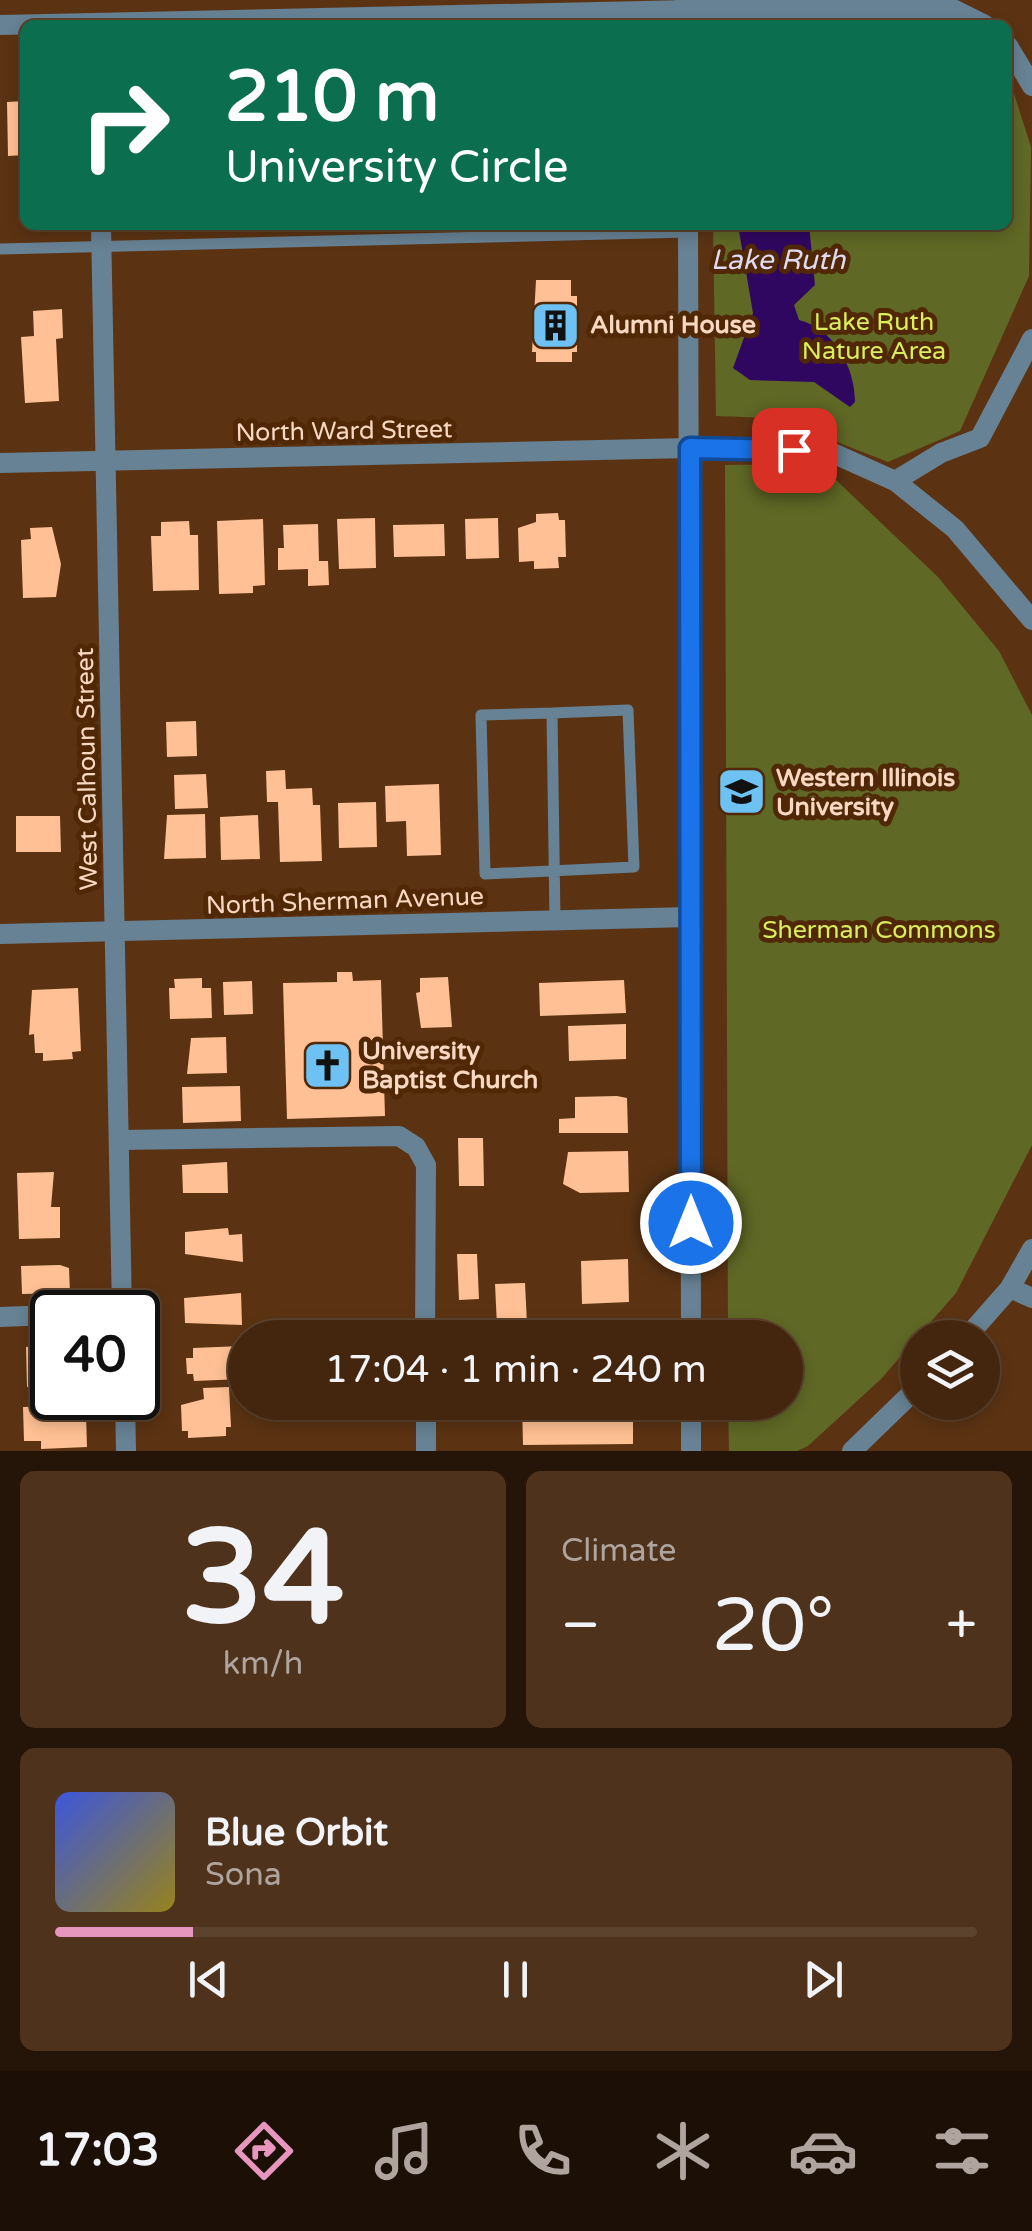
<!DOCTYPE html>
<meta charset="utf-8">
<style>
:root{--surface:#44260e;--page:#4e321c;--text:#f1f3f6;--muted:#afa59e;--line:#5c432e;--accent:#e797bd}
body{margin:0;font-family:"Varela Round",sans-serif;background:var(--page);color:var(--text);height:100vh;display:flex;flex-direction:column;font-size:38px;white-space:nowrap}
*{box-sizing:border-box;margin:0}
p{font-size:32px;color:var(--muted)}
.icon{flex:none;width:55px;height:55px;fill:none;stroke:currentColor;stroke-width:2;stroke-linecap:round;stroke-linejoin:round}
.map{position:relative;height:1451px;overflow:hidden}
.drawer{display:flex;flex-direction:column;gap:20px;padding:20px;background:#251508;flex:1}
.drawer>*{flex:none}
.guide{position:absolute;left:20px;top:20px;width:992px;height:210px;border-radius:15px;box-shadow:0 5px 15px #0003,0 0 0 2px var(--line);background:#0b6e4f;color:#fff;overflow:hidden}
.tools{position:absolute;left:900px;top:1320px;display:grid;gap:20px}
.tools a{display:grid;place-items:center;width:100px;height:100px;border-radius:50%;background:var(--surface);box-shadow:0 5px 15px #0003,0 0 0 2px var(--line);font-size:50px}
.speed{position:absolute;left:30px;top:1290px;display:flex;gap:20px;font-size:50px;font-weight:700;text-align:center}
.speed>*{display:grid;place-content:center;width:130px;height:130px;border-radius:50%;background:var(--surface);box-shadow:0 5px 15px #0003,0 0 0 2px var(--line);line-height:1}
.speed .limit{border:5px solid #111;border-radius:15px;background:#fff;color:#111}
.pin{position:absolute;display:grid;place-items:center;width:85px;height:85px;color:#fff;margin:-42px;border-radius:20px;box-shadow:0 5px 15px #0006}
.me{position:absolute;width:110px;margin:-55px;rotate:0deg;stroke-linejoin:round;filter:drop-shadow(0 0 8px #0008)}
.turn{display:flex;align-items:center;gap:35px;height:210px;padding:0 40px;font-size:45px}
.turn .icon{width:130px;height:130px;stroke-width:2.5}
.turn b{display:block;font-size:70px;line-height:85px}
.big{font-size:75px;font-weight:600;line-height:1.1}
.drawer .card{flex:1;display:flex;flex-direction:column;justify-content:center;gap:15px;min-width:0;padding:0 35px;border-radius:15px;background:var(--page)}
.drawer .dial{align-items:center;gap:0}
.dial b{font-size:130px;line-height:1}
.song{display:flex;align-items:center;gap:30px}
.cover{width:120px;height:120px;border-radius:15px;background:linear-gradient(135deg,hsl(230 70% 55%),hsl(50 70% 35%))}
.played{height:10px;border-radius:5px;background:linear-gradient(90deg,var(--accent) 15%,var(--line) 15%)}
.keys{display:flex;justify-content:space-around;direction:ltr}
.heat{display:flex;justify-content:space-between;align-items:center;font-size:55px;direction:ltr}
.drawer .tiles{flex:1;display:grid;gap:20px;grid-template-columns:1fr 1fr}
.card:last-child{grid-column:span 2}
.trip{position:absolute;left:228px;top:1320px;width:575px;height:100px;border-radius:50px;background:var(--surface);box-shadow:0 5px 15px #0003,0 0 0 2px var(--line);font-weight:600;line-height:100px;text-align:center}
.tabs{display:flex;height:160px;justify-content:space-around;align-items:center;background:#1b0f06;color:var(--muted)}
.tabs .icon{width:70px;height:70px}
.tabs .selected{color:var(--accent)}
.tabs b{font-size:45px;color:var(--text)}
.map>svg:first-child{display:block}
</style>
<div class="map">
<svg width="1032" height="1451" viewBox="0 0 1032 1451">
<rect width="100%" height="100%" fill="#5b3313"/>
<!-- green -->
<g fill="#5f6825">
<polygon points="1008,75 1031,147 1029,276 960,431 888,462 832,440 802,434 797,419 716,416 713,225 1008,225"/>
<polygon points="792,464 836,480 938,577 999,651 1032,715 1032,1145 956,1293 881,1379 808,1446 797,1451 729,1451 728,1403 785,1402 785,1338 728,1337 725,465"/>
</g>
<!-- water -->
<path fill="#300760" d="M738 225H809L815 285 794 305 799 320C834 329 855 367 855 402L850 407 814 382 750 380 733 368 753 313Z"/>
<!-- building -->
<g fill="#fec094">
<polygon points="25,101 25,155 8,156 7,102"/>
<polygon points="536,280 571,280 571,296 577,296 577,352 572,352 572,362 536,362 536,352 532,352"/>
<polygon points="62,309 63,338 56,339 59,401 25,403 21,337 34,336 33,311"/>
<polygon points="558,513 559,520 565,520 566,557 558,557 559,568 534,569 534,561 519,562 518,528 536,522 536,514"/>
<polygon points="375,518 376,568 339,569 337,519"/>
<polygon points="498,518 499,558 466,559 465,519"/>
<polygon points="263,519 265,585 253,586 253,593 219,594 217,521"/>
<polygon points="189,521 190,535 198,535 199,590 153,591 151,536 161,536 161,522"/>
<polygon points="318,524 319,561 328,561 329,585 308,586 308,569 278,570 278,548 284,548 283,525"/>
<polygon points="444,524 445,556 394,557 393,525"/>
<polygon points="52,527 61,564 56,597 23,598 21,540 31,539 30,528"/>
<polygon points="196,721 197,756 167,757 166,722"/>
<polygon points="285,770 286,789 312,788 313,805 320,805 322,861 280,862 278,802 267,802 266,771"/>
<polygon points="206,774 208,808 175,809 174,775"/>
<polygon points="439,784 441,855 407,856 406,821 386,822 385,786"/>
<polygon points="376,802 377,847 339,848 338,803"/>
<polygon points="205,814 206,858 164,859 167,815"/>
<polygon points="258,815 260,859 221,860 220,817"/>
<polygon points="16,816 60,816 61,852 16,852"/>
<polygon points="337,972 352,972 353,981 381,980 385,1116 287,1119 283,983 337,982"/>
<polygon points="448,977 452,1027 421,1028 416,993 420,992 420,978"/>
<polygon points="202,978 202,988 211,988 212,1018 170,1019 169,988 175,988 174,979"/>
<polygon points="624,980 626,1013 540,1016 539,983"/>
<polygon points="252,981 253,1014 224,1015 223,982"/>
<polygon points="78,988 81,1051 72,1052 73,1059 43,1061 43,1053 35,1053 34,1034 29,1035 32,990"/>
<polygon points="626,1024 626,1059 569,1061 568,1026"/>
<polygon points="226,1037 227,1073 187,1074 191,1038"/>
<polygon points="240,1086 241,1121 183,1123 182,1087"/>
<polygon points="617,1096 627,1098 628,1133 559,1133 559,1119 575,1118 575,1097"/>
<polygon points="458,1138 483,1138 484,1186 459,1186"/>
<polygon points="628,1151 629,1192 580,1193 563,1184 568,1152"/>
<polygon points="227,1162 228,1193 183,1193 182,1165"/>
<polygon points="54,1172 51,1207 60,1207 60,1238 19,1239 17,1173"/>
<polygon points="228,1228 229,1235 242,1234 243,1262 185,1254 185,1232"/>
<polygon points="457,1254 477,1254 479,1299 459,1300"/>
<polygon points="628,1259 629,1302 582,1304 581,1261"/>
<polygon points="60,1265 69,1268 70,1293 22,1294 21,1266"/>
<polygon points="525,1283 527,1324 497,1326 495,1284"/>
<polygon points="241,1293 242,1325 185,1323 184,1298"/>
<polygon points="52,1346 52,1387 27,1387 26,1347"/>
<polygon points="242,1346 243,1379 194,1381 193,1374 187,1374 186,1358 193,1358 193,1348"/>
<polygon points="229,1387 231,1427 226,1427 226,1436 188,1438 188,1431 182,1431 181,1405 204,1399 203,1388"/>
<polygon points="522,1402 633,1402 633,1444 523,1445"/>
<polygon points="58,1406 57,1416 86,1415 87,1447 41,1449 41,1441 24,1441 23,1407"/>
</g>
<g fill="none" stroke-linecap="round" stroke-linejoin="round">
<!-- service -->
<g stroke="#678294" stroke-width="11">
<polyline points="0,249 688,232"/>
<polyline points="552,713 481,715 485,874 634,867 628,710 552,713 555,920"/>
</g>
<!-- minor -->
<g stroke="#678294" stroke-width="20">
<polyline points="0,25 779,8 951,8 985,25"/>
<polyline points="1008,46 1032,86"/>
<polyline points="101,225 122,1312"/>
<polyline points="0,463 690,448 828,451 895,481 955,529 1032,620"/>
<polyline points="895,481 941,453 980,438 1032,339"/>
<polyline points="0,934 691,917"/>
<polyline points="120,1140 399,1136 416,1147 426,1165 425,1338"/>
<polyline points="1010,1288 1032,1298"/>
<polyline points="94,1312 122,1311"/>
<polyline points="0,1317 52,1315"/>
<polyline points="966,1338 1010,1288 1032,1249"/>
<polyline points="125,1398 126,1451"/>
<polyline points="426,1402 426,1451"/>
<polyline points="852,1451 918,1387"/>
</g>
<!-- tertiary -->
<g stroke="#678294" stroke-width="20">
<polyline points="685,0 685,25"/>
<polyline points="688,225 691,1338"/>
<polyline points="691,1402 691,1451"/>
</g>
</g>
<g fill="none" stroke-linecap="round" stroke-linejoin="round">
<defs>
<polyline id="route" points="691,1223 690,448 794,450"/>
</defs>
<!-- route casing -->
<use href="#route" stroke="#114b97" stroke-width="25"/>
<!-- route -->
<use href="#route" stroke="#1a73e8" stroke-width="18"/>
</g>
<!-- icons -->
<defs>
<symbol id="building-square" viewBox="-11 -11 22 22"><rect x="-9" y="-9" width="18" height="18" rx="4" fill="#6ec2f3" stroke="#502806"/><path d="M-4-6H4V6H1V3H-1V6H-4ZM-2.5-4.3h1.7v1.8h-1.7ZM.8-4.3h1.7v1.8H.8ZM-2.5-1h1.7V.8h-1.7ZM.8-1h1.7V.8H.8Z" fill="#111"/></symbol>
<symbol id="university-square" viewBox="-11 -11 22 22"><rect x="-9" y="-9" width="18" height="18" rx="4" fill="#6ec2f3" stroke="#502806"/><path d="M0-5L7-2L0 1L-7-2ZM-4 1L0 2.5L4 1V4Q0 6-4 4Z" fill="#111"/></symbol>
<symbol id="church-square" viewBox="-11 -11 22 22"><rect x="-9" y="-9" width="18" height="18" rx="4" fill="#6ec2f3" stroke="#502806"/><path d="M-1.2-6h2.4v3.5h3.3v2.4h-3.3V6h-2.4V-.1h-3.3v-2.4h3.3Z" fill="#111"/></symbol>
</defs>
<g fill-rule="evenodd">
<use href="#building-square" x="528" y="298" width="55" height="55"/>
<use href="#university-square" x="714" y="764" width="55" height="55"/>
<use href="#church-square" x="300" y="1038" width="55" height="55"/>
</g>
<g text-anchor="middle" dominant-baseline="central" stroke-width="10" stroke-linejoin="round" paint-order="stroke">
<!-- park labels -->
<g font-size="25" fill="#daed5d" stroke="#502806">
<text x="874" y="322">Lake Ruth<tspan x="874" dy="29">Nature Area</tspan></text>
<text x="879" y="930">Sherman Commons</text>
</g>
<!-- poi labels -->
<g font-size="25" font-weight="bold" fill="#f8d8c3" stroke="#502806" text-anchor="start">
<text x="590" y="325">Alumni House</text>
<text x="776" y="778">Western Illinois<tspan x="776" dy="29">University</tspan></text>
<text x="362" y="1051">University<tspan x="362" dy="29">Baptist Church</tspan></text>
</g>
<!-- street labels -->
<g font-size="25" fill="#f8d8c3" stroke="#502806">
<text transform="translate(344 431) rotate(-1)">North Ward Street</text>
<text transform="translate(87 769) rotate(-91)">West Calhoun Street</text>
<text transform="translate(345 901) rotate(-2)">North Sherman Avenue</text>
</g>
<!-- water labels -->
<g font-size="28" font-style="italic" fill="#dfd9f2" stroke="#502806">
<text x="778" y="260">Lake Ruth</text>
</g>
</g>
</svg>
<div class="tools">
<a><svg class="icon" aria-label="layers" viewBox="0 0 24 24"><path d="M12 4l9 5-9 5-9-5zM3 14l9 5 9-5"/></svg></a>
</div>
<div class="speed"><div class="limit">40</div></div>
<div class="pin" style="left:794px;top:450px;background:#d93025"><svg class="icon" aria-label="arrive" viewBox="0 0 24 24"><path d="M6 21V4h12l-3 4 3 4H6"/></svg></div>
<svg class="me" style="left:691px;top:1223px" viewBox="-20 -20 40 40"><circle r="17" fill="#1a73e8" stroke="#fff" stroke-width="3"/><path d="M0-11L8 9 0 5-8 9z" fill="#fff"/></svg>
<div class="trip">17:04 · 1 min · 240 m</div>
<div class="guide">
<div class="turn"><svg class="icon" aria-label="right" viewBox="0 0 24 24"><path d="M7 20v-9h11M14 6l5 5-5 5"/></svg><div><b>210 m</b>University Circle</div></div>
</div>
</div>
<section class="drawer">
<div class="tiles">
<div class="card dial"><b>34</b><p>km/h</p></div>
<div class="card"><p>Climate</p>
<div class="heat"><a>−</a><b class="big">20°</b><a>+</a></div>
</div>
<div class="card">
<div class="song"><i class="cover"></i><div><b>Blue Orbit</b><p>Sona</p></div></div>
<div class="played"></div>
<div class="keys"><svg class="icon" aria-label="previous" viewBox="0 0 24 24"><path d="M18 5L8 12l10 7zM5 5v14"/></svg><svg class="icon" aria-label="pause" viewBox="0 0 24 24"><path d="M8 5v14M16 5v14"/></svg><svg class="icon" aria-label="next" viewBox="0 0 24 24"><path d="M6 5l10 7-10 7zM19 5v14"/></svg></div>
</div>
</div>
</section>
<nav class="tabs">
<b>17:03</b>
<svg class="icon selected" aria-label="directions" viewBox="0 0 24 24"><path d="M12 3l9 9-9 9-9-9zM9 14v-3h6M13 9l2 2-2 2"/></svg>
<svg class="icon" aria-label="music" viewBox="0 0 24 24"><path d="M9 18V5l10-2v13"/><circle cx="6" cy="18" r="3"/><circle cx="16" cy="16" r="3"/></svg>
<svg class="icon" aria-label="phone" viewBox="0 0 24 24"><path d="M5 4h4l2 5-3 2q2 4 5 5l2-3 5 2v4C11 20 4 13 5 4z"/></svg>
<svg class="icon" aria-label="climate" viewBox="0 0 24 24"><path d="M12 3v18M4 7l16 10M4 17L20 7"/></svg>
<svg class="icon" aria-label="car" viewBox="0 0 24 24"><path d="M5 17H2v-5l4-1 3-4h7l3 4 3 1v5h-3M9 17h6M6 11h13"/><circle cx="7" cy="17" r="2"/><circle cx="17" cy="17" r="2"/></svg>
<svg class="icon" aria-label="filters" viewBox="0 0 24 24"><path d="M4 7h16M4 17h16"/><circle cx="9" cy="7" r="2"/><circle cx="15" cy="17" r="2"/></svg>
</nav>
